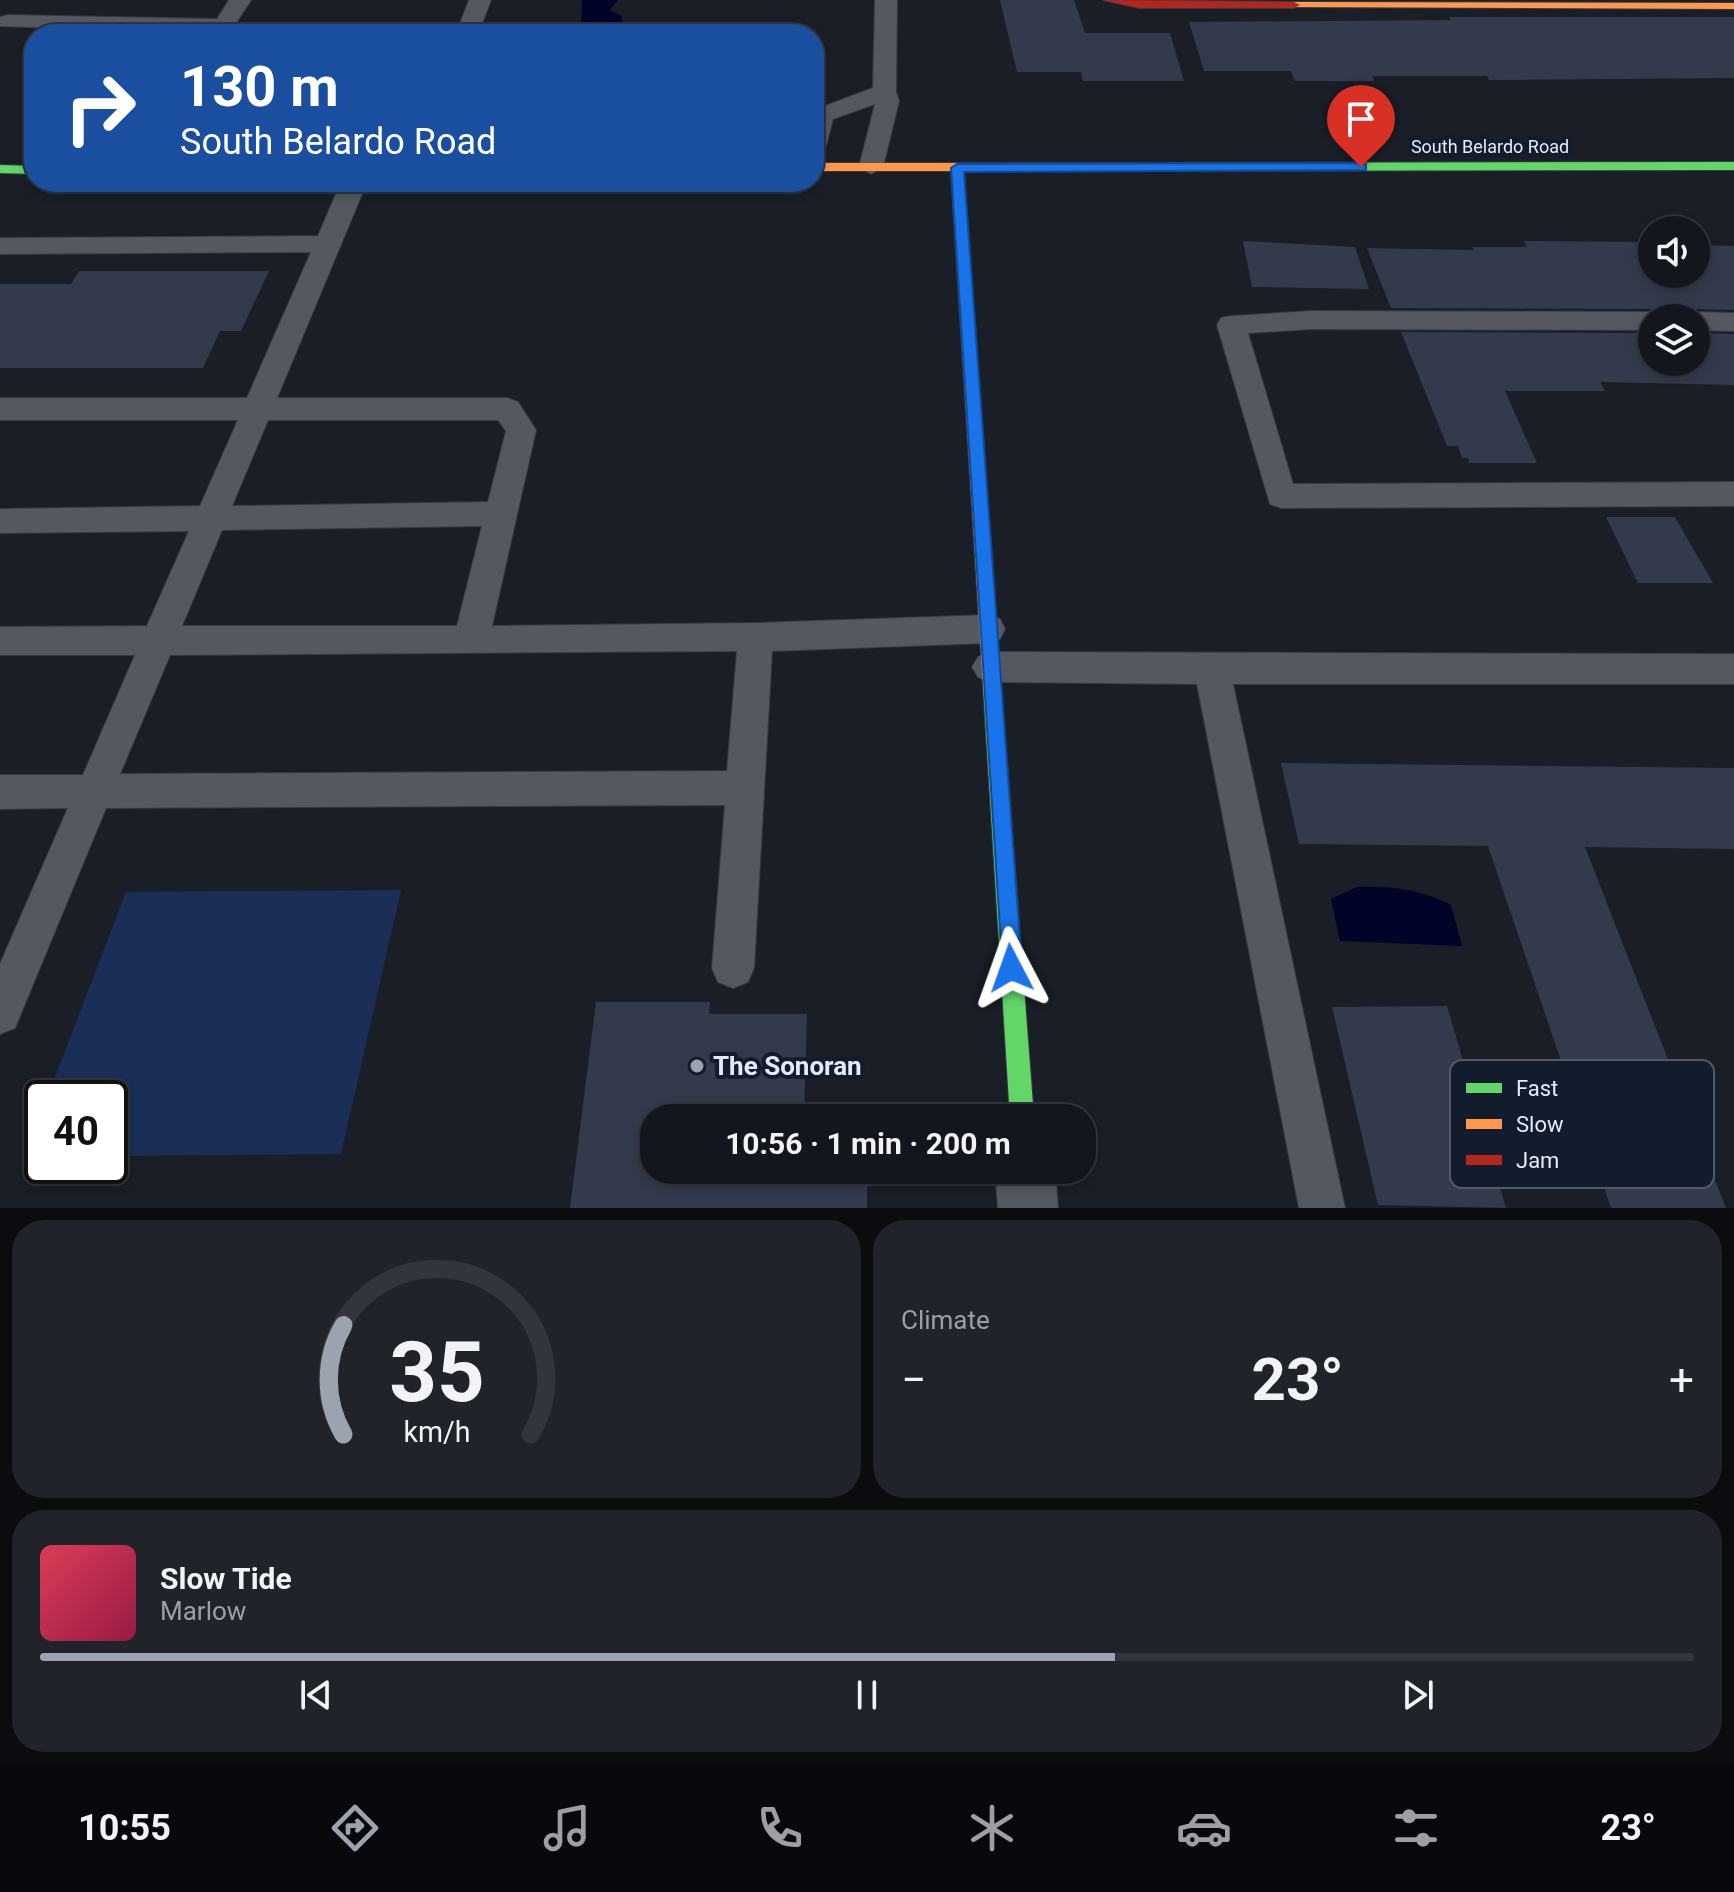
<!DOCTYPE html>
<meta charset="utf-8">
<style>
:root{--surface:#13161d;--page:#20232a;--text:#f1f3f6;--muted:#9d9fa4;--line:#32353b;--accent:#9da3ae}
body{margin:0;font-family:Roboto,sans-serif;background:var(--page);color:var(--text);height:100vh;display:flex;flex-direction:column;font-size:30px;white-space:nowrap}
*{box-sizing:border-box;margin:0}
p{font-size:26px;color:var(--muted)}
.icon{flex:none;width:44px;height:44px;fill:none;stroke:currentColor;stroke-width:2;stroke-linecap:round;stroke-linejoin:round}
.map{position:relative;height:1208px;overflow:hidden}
.sheet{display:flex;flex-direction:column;gap:12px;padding:12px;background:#0a0c10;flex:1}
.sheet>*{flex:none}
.hud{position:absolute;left:24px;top:24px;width:800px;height:168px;border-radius:32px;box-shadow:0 4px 12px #0003,0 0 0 2px var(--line);background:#1a4fa0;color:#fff;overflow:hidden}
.tools{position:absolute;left:1638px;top:216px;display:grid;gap:16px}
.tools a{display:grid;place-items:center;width:72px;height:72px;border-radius:50%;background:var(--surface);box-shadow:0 4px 12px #0003,0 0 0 2px var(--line);font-size:40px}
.speed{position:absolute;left:24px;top:1080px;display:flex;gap:16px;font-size:40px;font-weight:700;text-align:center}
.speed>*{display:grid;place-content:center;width:104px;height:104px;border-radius:50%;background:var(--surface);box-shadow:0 4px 12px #0003,0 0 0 2px var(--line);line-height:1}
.speed .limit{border:4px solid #111;border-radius:12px;background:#fff;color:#111}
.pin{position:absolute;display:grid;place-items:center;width:68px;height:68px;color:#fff;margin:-82px -34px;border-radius:50% 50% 50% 0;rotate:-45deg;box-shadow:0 0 8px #0007}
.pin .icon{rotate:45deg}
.me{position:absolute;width:88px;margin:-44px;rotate:356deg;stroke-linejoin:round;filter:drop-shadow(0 0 6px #0008)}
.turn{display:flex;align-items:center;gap:28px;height:168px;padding:0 24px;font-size:36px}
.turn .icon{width:104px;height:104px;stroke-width:2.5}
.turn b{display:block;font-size:56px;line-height:68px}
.big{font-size:60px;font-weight:700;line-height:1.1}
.sheet .card{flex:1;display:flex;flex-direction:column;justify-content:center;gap:12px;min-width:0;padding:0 28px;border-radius:32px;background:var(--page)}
.sheet .dial{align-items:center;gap:0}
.dial svg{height:208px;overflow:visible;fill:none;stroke:var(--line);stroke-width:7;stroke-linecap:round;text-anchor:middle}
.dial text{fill:var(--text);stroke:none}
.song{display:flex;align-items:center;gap:24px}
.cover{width:96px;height:96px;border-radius:12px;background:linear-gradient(135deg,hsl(350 70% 55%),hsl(340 70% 35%))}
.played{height:8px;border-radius:4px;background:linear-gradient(90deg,var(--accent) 65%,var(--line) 65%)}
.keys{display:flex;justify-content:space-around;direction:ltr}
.heat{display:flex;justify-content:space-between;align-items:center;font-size:44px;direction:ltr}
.sheet .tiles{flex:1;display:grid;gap:12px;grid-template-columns:1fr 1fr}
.card:last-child{grid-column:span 2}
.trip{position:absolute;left:640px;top:1104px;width:456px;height:80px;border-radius:32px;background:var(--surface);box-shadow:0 4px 12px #0003,0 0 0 2px var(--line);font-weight:700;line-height:80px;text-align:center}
.menu{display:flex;height:128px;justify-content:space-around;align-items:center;background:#08090c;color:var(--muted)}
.menu .icon{width:56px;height:56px}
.menu .active{color:var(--accent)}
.menu b{font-size:36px;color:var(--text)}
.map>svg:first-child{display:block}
</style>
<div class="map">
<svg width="1734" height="1208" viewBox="0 0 1734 1208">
<rect width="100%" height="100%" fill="#191e27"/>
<!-- green -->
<polygon fill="#1a2e57" points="401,890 341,1154 110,1156 110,1098 47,1098 126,892"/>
<!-- water -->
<g fill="#020328">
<polygon points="582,0 618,0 610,10 622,16 622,23 581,26"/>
<path d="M1357 887C1392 886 1419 889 1451 905L1462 946 1340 941 1331 899Z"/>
</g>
<!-- building -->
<g fill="#333a4b">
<polygon points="1000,0 1074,0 1085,33 1170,33 1184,81 1083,81 1081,72 1017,72"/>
<polygon points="1449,17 1734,17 1734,78 1489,80 1487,76 1372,76 1374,81 1295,81 1291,71 1204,71 1189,22 1451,20"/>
<polygon points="1243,241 1355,247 1369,289 1252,287"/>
<polygon points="1524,241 1652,242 1652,274 1696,274 1696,245 1734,246 1734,310 1696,309 1681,318 1667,318 1652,309 1391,308 1367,248 1474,250 1472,247 1527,247"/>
<polygon points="79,271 269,271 241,331 220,331 203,368 0,368 0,284 71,284"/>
<polygon points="1401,332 1652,333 1652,362 1696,362 1696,333 1734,334 1734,385 1600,382 1605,391 1505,391 1537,463 1469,463 1468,458 1462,458 1458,446 1447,446"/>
<polygon points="1606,517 1675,517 1713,583 1638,583"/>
<polygon points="1281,763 1734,768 1734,849 1585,847 1726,1208 1611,1208 1488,846 1299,844"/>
<polygon points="596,1002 710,1002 709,1014 807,1014 804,1118 867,1118 654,1118 654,1170 867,1170 867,1208 570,1208"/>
<polygon points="1447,1006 1506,1208 1378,1205 1332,1007"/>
</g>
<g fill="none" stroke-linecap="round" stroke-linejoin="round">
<defs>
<g id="lane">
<polygon points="229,0 251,0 229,34 0,26 0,17 8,15 217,19"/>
<polygon points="469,0 491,0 478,34 456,34"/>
<polygon points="875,0 897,0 896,92 899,101 883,167 871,174 859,167 875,104 833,119 826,146 814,153 814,110 873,88"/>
<path d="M341 182H367L277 398H507L518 402 536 430 492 626 755 623 988 615 1000 619 1005 629 1000 639 988 643 772 651 754 968 748 982 733 988 718 982 712 968 725 805 106 808 15 1028 0 1034V964L68 808 0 809V775H83L135 655H0V627L147 626 189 531 0 533V509L200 506 238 420H0V398H247L311 252 0 254V238L318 236ZM268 420H498L506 431 488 502 232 506ZM482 526 457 626H182L222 530ZM737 651 727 771 120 774 170 655Z"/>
<polygon points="1312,311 1652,312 1664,318 1652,318 1652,330 1312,329 1248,333 1293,484 1734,482 1734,506 1281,508 1270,504 1217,325 1221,318 1231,316"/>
<polygon points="1696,312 1734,313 1734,331 1696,330 1696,318 1684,318"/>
<polygon points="990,652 1734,654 1734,684 1233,684 1345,1208 1299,1208 1197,684 990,682 978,677 972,667 978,657"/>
</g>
<polygon id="street" points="995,1170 1055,1170 1058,1208 998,1208"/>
<g id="fast">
<polygon points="1734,162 1734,170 1156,171 1149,167 1156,163"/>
<polygon points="0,165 34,166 34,174 0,173"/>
<polygon points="992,678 999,680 1001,686 1034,1118 1010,1118 983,686 985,680"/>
</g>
<g id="slow">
<polygon points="1294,2 1734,3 1734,9 1290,7 1290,3"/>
<polygon points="814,163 1156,163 1163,167 1156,171 964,171 1001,686 999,692 992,694 985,692 983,686 951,171 814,171"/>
</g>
<polygon id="jam" points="1103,0 1294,2 1300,5 1294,8 1139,8"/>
</defs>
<!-- lane casing -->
<use href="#lane" stroke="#363a42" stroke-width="2"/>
<!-- street casing -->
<use href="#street" stroke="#363a42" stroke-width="2"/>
<!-- fast casing -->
<use href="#fast" stroke="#363a42" stroke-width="2"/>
<!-- slow casing -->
<use href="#slow" stroke="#363a42" stroke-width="2"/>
<!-- jam casing -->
<use href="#jam" stroke="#363a42" stroke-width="2"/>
<!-- lane -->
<use href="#lane" fill="#545961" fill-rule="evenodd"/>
<!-- street -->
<use href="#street" fill="#545961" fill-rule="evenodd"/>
<!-- fast -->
<use href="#fast" fill="#63d668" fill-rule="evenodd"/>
<!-- slow -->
<use href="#slow" fill="#ff974d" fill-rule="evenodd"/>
<!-- jam -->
<use href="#jam" fill="#b3261e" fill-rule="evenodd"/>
</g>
<!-- route -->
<polygon fill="#1a73e8" stroke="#114b97" stroke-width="2" points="1361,163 1366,164 1366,170 964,172 1022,968 1019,975 1011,979 1003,975 951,168 957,164"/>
<!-- markers -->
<circle fill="#9da3ae" stroke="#131c2d" stroke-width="3" cx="697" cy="1066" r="8"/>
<g text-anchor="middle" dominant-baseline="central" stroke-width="8" stroke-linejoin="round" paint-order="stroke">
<!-- far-street labels -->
<g font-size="18" fill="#e4eaf7" stroke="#131c2d">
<text x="1490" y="146">South Belardo Road</text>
</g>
<!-- near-poi labels -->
<g font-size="26" font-weight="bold" fill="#e4eaf7" stroke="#131c2d" text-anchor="start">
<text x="713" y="1066">The Sonoran</text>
</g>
</g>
<!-- legend -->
<rect x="1450" y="1060" width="264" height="128" rx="12" fill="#131c2d" stroke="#525a6a" stroke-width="2"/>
<rect x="1466" y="1083" width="36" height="10" fill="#63d668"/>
<rect x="1466" y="1119" width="36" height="10" fill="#ff974d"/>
<rect x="1466" y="1155" width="36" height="10" fill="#b3261e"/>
<g font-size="22" fill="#e4eaf7">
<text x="1516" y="1096">Fast</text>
<text x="1516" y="1132">Slow</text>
<text x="1516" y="1168">Jam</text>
</g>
</svg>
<div class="tools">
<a><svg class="icon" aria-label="sound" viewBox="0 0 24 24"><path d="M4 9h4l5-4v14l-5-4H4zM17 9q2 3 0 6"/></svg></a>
<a><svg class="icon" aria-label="layers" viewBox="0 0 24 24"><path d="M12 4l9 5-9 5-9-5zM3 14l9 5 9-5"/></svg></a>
</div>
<div class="speed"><div class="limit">40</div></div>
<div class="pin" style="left:1361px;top:167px;background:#d93025"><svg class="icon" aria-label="arrive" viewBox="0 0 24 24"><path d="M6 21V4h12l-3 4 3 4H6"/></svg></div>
<svg class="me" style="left:1011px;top:968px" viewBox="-20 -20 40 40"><path d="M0-17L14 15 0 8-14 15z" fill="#1a73e8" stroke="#fff" stroke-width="4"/></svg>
<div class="trip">10:56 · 1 min · 200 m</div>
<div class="hud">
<div class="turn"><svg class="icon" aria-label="right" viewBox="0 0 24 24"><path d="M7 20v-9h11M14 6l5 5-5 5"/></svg><div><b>130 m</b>South Belardo Road</div></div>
</div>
</div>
<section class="sheet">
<div class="tiles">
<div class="card dial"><svg viewBox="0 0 100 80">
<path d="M14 69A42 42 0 1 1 86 69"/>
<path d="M14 69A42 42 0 0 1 14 27" stroke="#9da3ae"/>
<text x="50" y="56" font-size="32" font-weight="700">35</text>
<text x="50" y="72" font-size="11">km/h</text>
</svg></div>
<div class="card"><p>Climate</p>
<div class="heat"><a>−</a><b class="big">23°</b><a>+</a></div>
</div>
<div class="card">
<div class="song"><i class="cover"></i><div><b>Slow Tide</b><p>Marlow</p></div></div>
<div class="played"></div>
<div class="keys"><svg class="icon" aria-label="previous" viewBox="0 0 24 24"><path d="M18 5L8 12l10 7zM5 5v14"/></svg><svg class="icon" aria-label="pause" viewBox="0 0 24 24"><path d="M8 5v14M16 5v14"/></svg><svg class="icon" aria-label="next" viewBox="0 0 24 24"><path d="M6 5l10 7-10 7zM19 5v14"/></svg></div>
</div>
</div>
</section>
<nav class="menu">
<b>10:55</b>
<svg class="icon active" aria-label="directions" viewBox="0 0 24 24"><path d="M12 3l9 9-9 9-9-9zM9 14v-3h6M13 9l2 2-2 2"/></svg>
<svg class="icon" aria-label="music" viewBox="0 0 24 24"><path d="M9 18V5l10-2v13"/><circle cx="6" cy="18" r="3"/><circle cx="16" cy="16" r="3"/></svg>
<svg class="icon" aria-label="phone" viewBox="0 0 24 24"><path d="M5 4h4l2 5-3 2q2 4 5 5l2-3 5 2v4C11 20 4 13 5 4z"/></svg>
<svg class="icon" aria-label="climate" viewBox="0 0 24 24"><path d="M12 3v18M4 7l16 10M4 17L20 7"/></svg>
<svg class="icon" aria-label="car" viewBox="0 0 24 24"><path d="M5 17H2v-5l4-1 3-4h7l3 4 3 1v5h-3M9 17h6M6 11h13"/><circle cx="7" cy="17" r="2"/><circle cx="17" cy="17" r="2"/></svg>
<svg class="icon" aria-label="filters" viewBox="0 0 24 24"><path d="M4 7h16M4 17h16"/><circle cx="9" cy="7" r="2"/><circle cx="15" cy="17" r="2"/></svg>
<b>23°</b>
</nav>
